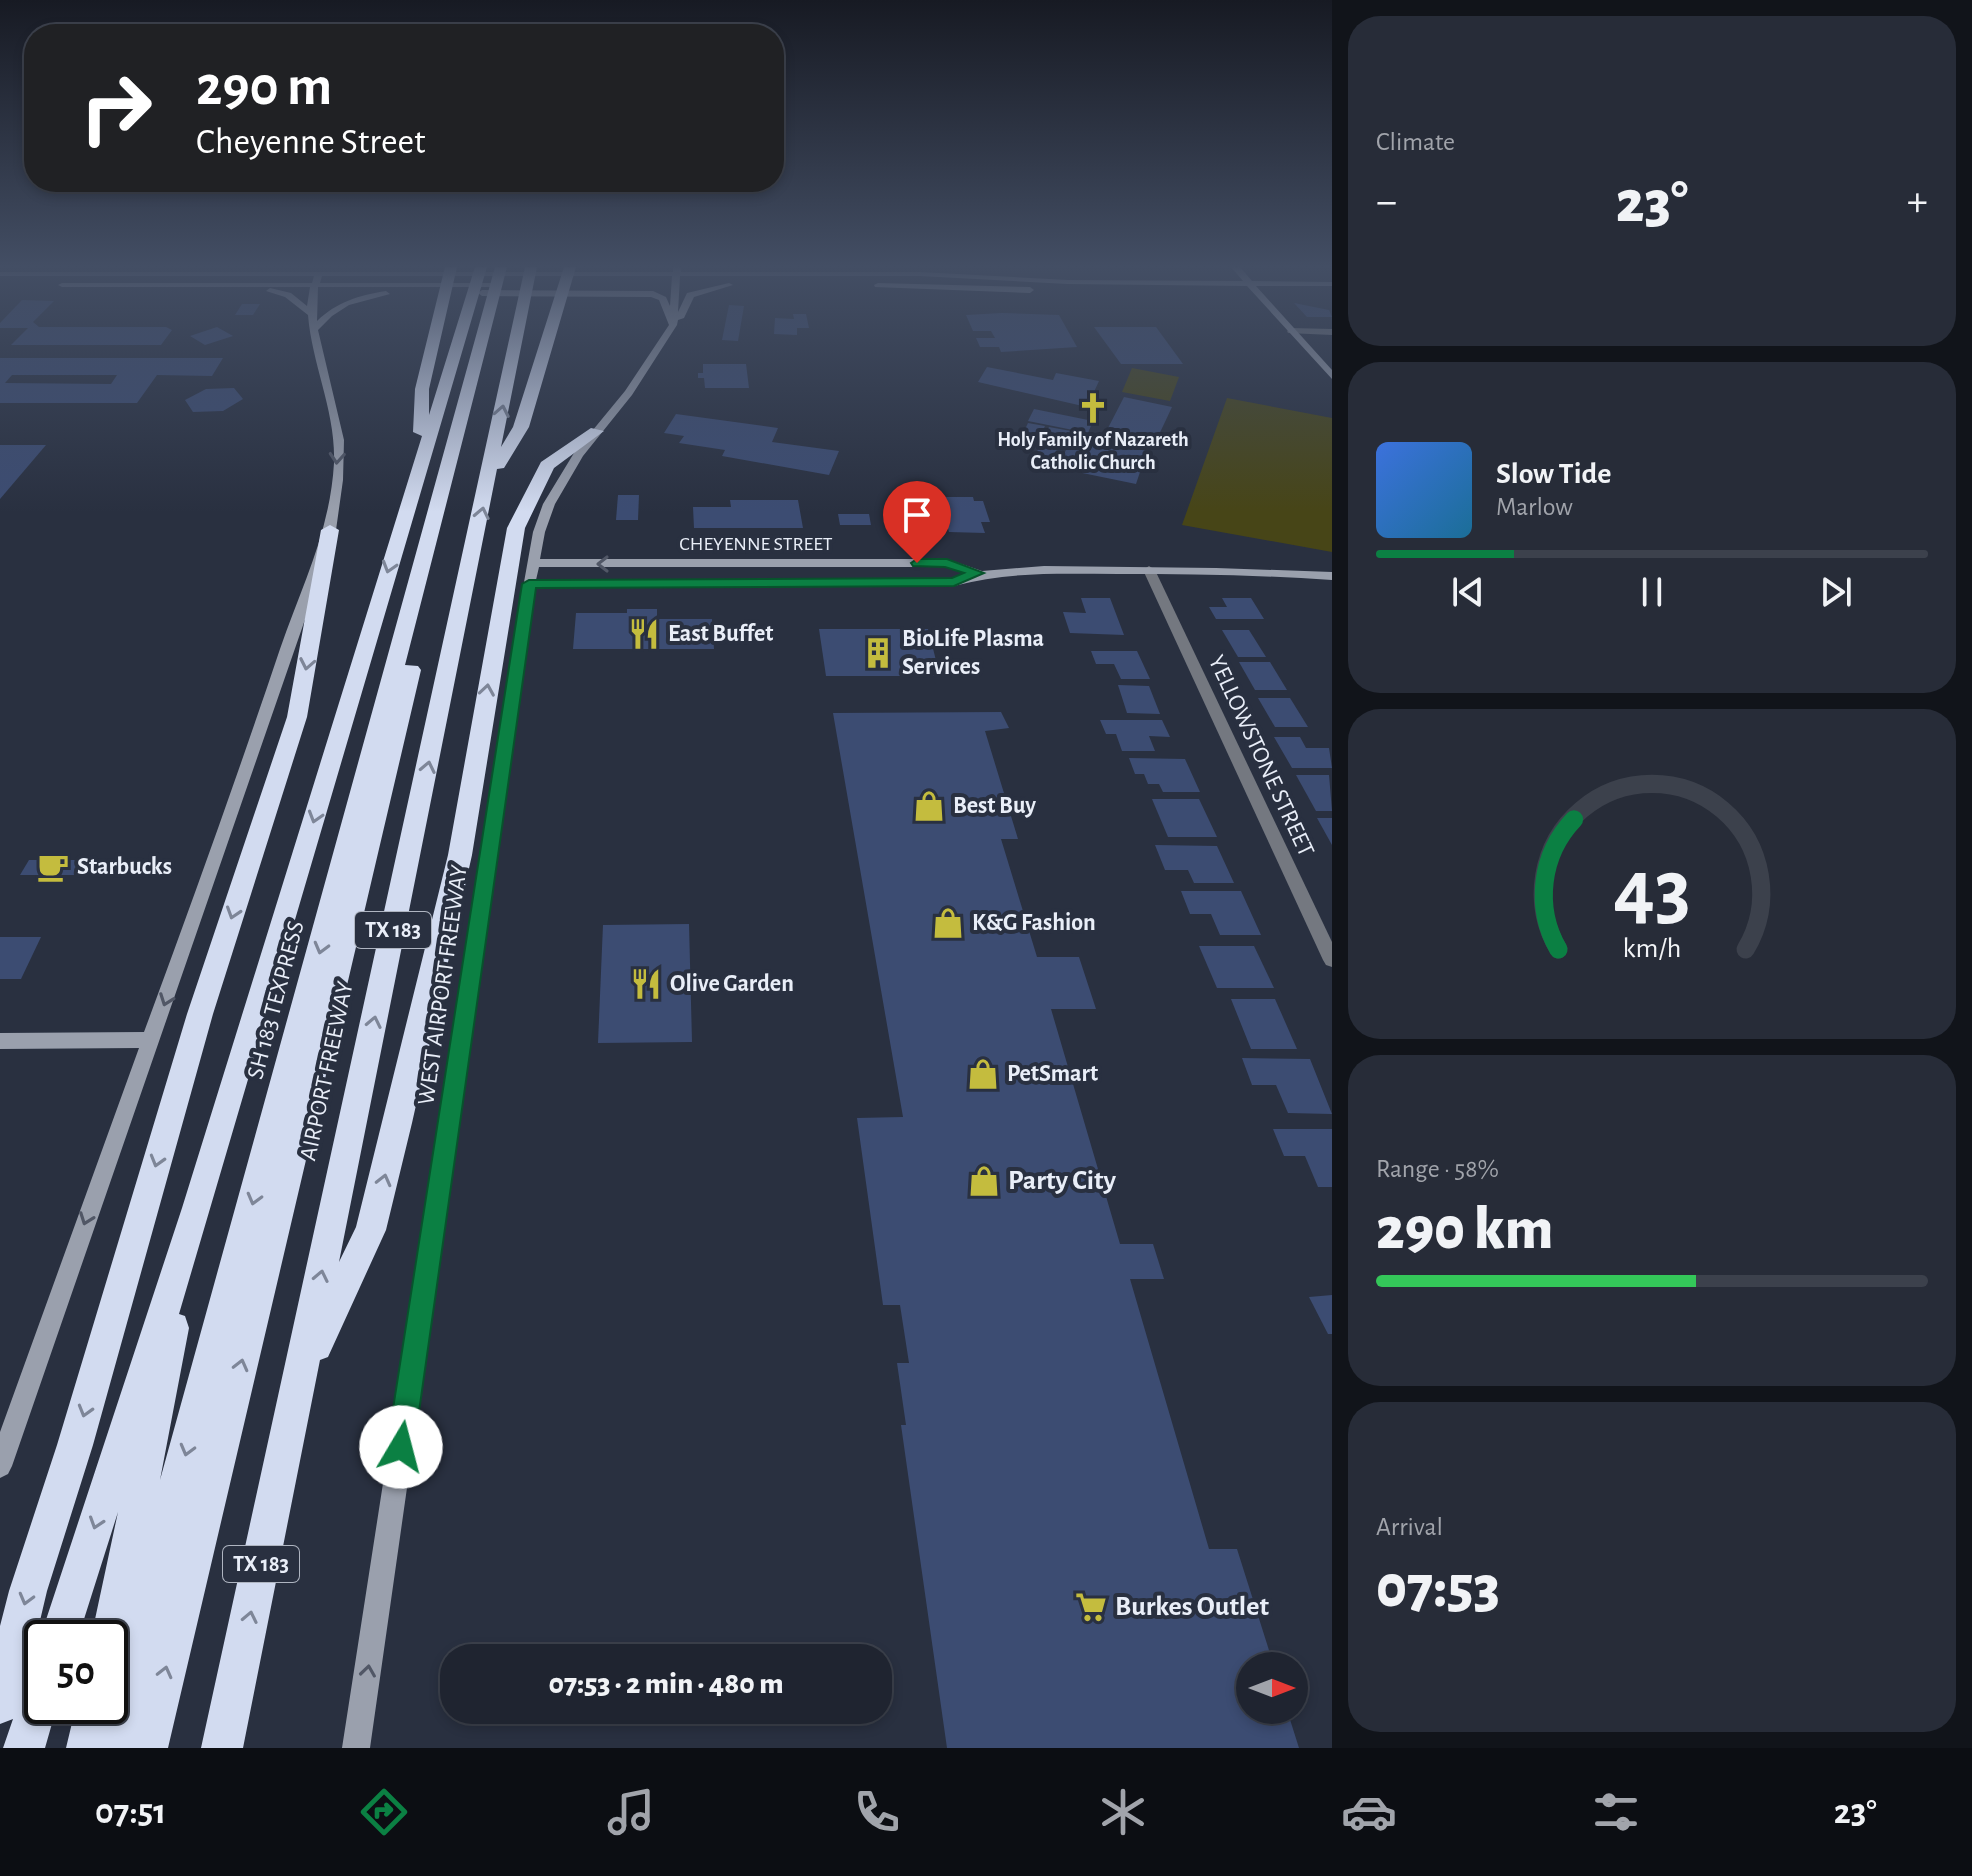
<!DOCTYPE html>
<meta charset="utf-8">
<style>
:root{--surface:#1f2430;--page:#272c38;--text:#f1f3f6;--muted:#a1a4ab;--line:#3c414c;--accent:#0b8043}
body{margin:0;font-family:"Alegreya Sans",sans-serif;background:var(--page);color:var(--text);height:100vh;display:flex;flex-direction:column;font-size:30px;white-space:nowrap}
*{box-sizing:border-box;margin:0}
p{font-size:26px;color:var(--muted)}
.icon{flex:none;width:44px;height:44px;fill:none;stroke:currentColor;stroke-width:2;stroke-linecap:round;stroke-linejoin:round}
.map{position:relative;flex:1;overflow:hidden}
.sheet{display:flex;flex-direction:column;gap:16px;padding:16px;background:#11141a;width:640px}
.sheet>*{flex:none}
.banner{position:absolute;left:24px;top:24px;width:760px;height:168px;border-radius:32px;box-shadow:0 4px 12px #0003,0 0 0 2px var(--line);background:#202124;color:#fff;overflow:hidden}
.needle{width:52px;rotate:90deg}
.buttons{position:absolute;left:1236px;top:1652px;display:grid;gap:16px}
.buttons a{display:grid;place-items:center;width:72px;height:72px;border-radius:50%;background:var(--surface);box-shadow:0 4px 12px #0003,0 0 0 2px var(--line);font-size:40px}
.speed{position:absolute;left:24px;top:1620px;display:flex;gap:16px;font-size:40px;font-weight:700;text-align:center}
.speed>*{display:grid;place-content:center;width:104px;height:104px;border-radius:50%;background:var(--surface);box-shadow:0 4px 12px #0003,0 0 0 2px var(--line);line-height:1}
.speed .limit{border:4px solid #111;border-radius:12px;background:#fff;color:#111}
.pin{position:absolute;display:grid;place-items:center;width:68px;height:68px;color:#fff;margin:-82px -34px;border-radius:50% 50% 50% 0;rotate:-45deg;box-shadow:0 0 8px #0007}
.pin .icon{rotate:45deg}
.me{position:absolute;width:88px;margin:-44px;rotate:8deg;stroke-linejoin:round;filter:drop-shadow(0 0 6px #0008)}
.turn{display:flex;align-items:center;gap:28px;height:168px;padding:0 40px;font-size:36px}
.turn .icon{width:104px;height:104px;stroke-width:2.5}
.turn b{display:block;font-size:56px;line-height:68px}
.big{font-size:60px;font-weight:800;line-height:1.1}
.sheet .card{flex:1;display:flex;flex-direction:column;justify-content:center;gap:12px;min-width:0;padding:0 28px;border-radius:32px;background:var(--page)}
.sheet .dial{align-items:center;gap:0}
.dial svg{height:208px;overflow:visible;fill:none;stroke:var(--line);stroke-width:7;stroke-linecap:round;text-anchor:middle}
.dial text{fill:var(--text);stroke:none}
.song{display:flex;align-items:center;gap:24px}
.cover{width:96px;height:96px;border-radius:12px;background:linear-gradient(135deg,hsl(220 70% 55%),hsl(200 70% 35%))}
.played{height:8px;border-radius:4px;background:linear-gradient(90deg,var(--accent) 25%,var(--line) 25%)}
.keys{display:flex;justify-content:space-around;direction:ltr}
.heat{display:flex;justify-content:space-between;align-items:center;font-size:44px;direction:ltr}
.charge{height:12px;border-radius:6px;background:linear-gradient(90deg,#34c759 58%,var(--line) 0)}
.trip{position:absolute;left:440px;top:1644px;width:452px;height:80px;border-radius:32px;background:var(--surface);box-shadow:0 4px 12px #0003,0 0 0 2px var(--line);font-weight:800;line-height:80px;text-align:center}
.tabs{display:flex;height:128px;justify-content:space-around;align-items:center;background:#0c0e13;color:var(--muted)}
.tabs .icon{width:56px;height:56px}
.tabs .current{color:var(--accent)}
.tabs b{font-size:36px;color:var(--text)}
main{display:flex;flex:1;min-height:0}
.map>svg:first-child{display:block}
</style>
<main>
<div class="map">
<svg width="1332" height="1748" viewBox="0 0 1332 1748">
<rect width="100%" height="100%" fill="#293040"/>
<!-- green -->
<g fill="#474517">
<polygon points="1132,368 1179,377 1170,401 1122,392"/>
<polygon points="1227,398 1332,418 1332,552 1182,525"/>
</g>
<!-- building -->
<g fill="#3c4c72" fill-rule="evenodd">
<polygon points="22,300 54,301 33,322 39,327 166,327 172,330 161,345 11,345 28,328 0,328 0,323"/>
<polygon points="1294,303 1329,310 1332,317 1307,317"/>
<polygon points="242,304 260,304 253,315 235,315"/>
<polygon points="729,305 744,306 738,341 722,340"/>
<polygon points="1002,313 1059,315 1077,347 1001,352 999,347 980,347 976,338 995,338 991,331 973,331 966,315"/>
<polygon points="793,314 806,314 809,328 797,328 797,335 774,334 775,318 794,319"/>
<polygon points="217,327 233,336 205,345 190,336"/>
<polygon points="1094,327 1156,327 1183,364 1121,364"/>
<path d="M0 358H223L212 376 157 375 137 403H0ZM12 375H117L111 384 5 383Z"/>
<polygon points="703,364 746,364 749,388 705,388 704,378 698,378 698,373 703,373"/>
<polygon points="987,367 1053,380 1056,373 1099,381 1087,407 978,382"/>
<polygon points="234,388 243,399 223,411 193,412 185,400 206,389"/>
<polygon points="1124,397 1172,407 1156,441 1107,430"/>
<polygon points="1034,409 1093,421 1088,433 1028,421"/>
<polygon points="676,414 778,428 772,442 839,451 829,475 722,456 725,450 679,443 684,436 664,433"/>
<polygon points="1028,423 1045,426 1036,445 1019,442"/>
<polygon points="1049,427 1071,431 1053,471 1030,466"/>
<polygon points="1072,436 1147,451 1136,484 1058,468"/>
<polygon points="0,445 46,445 0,499"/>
<polygon points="618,495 639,495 638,520 616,520"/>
<polygon points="939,497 973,497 974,501 983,501 990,522 981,522 985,533 949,532"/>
<polygon points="730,500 798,500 803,528 694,528 693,507 731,507"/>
<polygon points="838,514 869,514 871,525 840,525"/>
<polygon points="1081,598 1110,598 1124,635 1070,633 1063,612 1086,613"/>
<polygon points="1222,598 1251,598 1264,619 1216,619 1209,607 1227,607"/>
<polygon points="627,609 657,609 657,619 712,619 714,649 573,649 576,613 627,613"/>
<polygon points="819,629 928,629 940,676 826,676"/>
<polygon points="1222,630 1249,630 1266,657 1238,657"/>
<polygon points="1091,651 1137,651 1150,679 1121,679 1114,664 1096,664"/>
<polygon points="1239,662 1270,662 1287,690 1255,690"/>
<polygon points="1118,685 1149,686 1160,714 1127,713"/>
<polygon points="1258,698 1290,698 1308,727 1275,727"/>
<polygon points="1001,712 1009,728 985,731 1018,839 1001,839 1037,957 1079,957 1096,1009 1051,1009 1120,1244 1153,1244 1164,1279 1130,1279 1209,1549 1237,1549 1274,1666 1250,1666 1250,1710 1287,1710 1299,1748 947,1748 901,1425 906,1425 897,1363 909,1363 900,1305 883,1305 857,1118 903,1117 833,713"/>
<polygon points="1100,720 1162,720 1170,737 1149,736 1155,751 1122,751 1116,734 1106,734"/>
<polygon points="1274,737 1300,737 1306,748 1329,748 1332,768 1292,768"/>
<polygon points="1129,758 1185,759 1200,792 1163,792 1159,784 1148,784 1144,774 1135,774"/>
<polygon points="1296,775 1329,775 1332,811 1316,811"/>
<polygon points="1152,799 1199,799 1217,837 1168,837"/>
<polygon points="1317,818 1332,818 1332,845"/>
<polygon points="1155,845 1217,846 1234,883 1194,883 1188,870 1165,870"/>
<polygon points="29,860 85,860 78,875 20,875"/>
<polygon points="1181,891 1241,891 1261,935 1220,935 1211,914 1190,914"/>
<polygon points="689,924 692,1042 598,1043 603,925"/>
<polygon points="0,937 41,937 21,979 0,979"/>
<polygon points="1199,946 1254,946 1274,988 1217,988"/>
<polygon points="1231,999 1275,999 1297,1049 1251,1049"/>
<polygon points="1242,1058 1310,1059 1332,1114 1288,1113 1276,1085 1252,1085"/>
<polygon points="1273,1129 1332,1129 1332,1187 1318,1187 1305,1156 1284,1156"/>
<polygon points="1332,1295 1332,1334 1328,1334 1309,1297"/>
</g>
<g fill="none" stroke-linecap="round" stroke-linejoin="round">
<!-- street -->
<g fill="#747880" fill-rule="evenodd">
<polygon points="1291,328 1332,329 1332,335 1288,333 1287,331"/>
<polygon points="1149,566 1155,570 1332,942 1332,967 1326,965 1323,960 1143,570"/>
</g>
<!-- secondary -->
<g fill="#9aa0ad" fill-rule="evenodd">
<path d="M673 267H681V272H920L1068 280 1243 281 1231 267H1240L1252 281 1332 282V286H1256L1332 370V379L1247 286 1068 284 920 276H680L678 312 687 293 729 283 733 285 694 297 684 318 678 320 677 325 632 395 583 456 555 504 545 532 540 559H947L982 571 1044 566 1216 568 1332 572V580C1261 575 1189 574 1118 574 1062 574 1009 571 954 586L535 588 370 1748H342L514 638 533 532 543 504 574 453 625 391 669 325 659 300 651 297 482 296 478 293 482 290 653 291 666 297 670 306 672 276H322L320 283H491L495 285 491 287H318L317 321C337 302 359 295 386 291L390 294 349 305 332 316 318 330 344 440 343 480 336 530 12 1466 8 1474 0 1478V1432L139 1048 0 1049V1033L144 1032C191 905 237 777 280 649 302 585 330 532 334 463 336 412 312 365 308 315L285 297 266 291 270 288 291 293 307 306 310 287H62L58 285 62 283H312L314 276H0V272H673ZM539 567H946L968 574 953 578 536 580Z"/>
<polygon points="878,283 1030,287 1034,290 1030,293 875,287 874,285"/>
</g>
<!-- highway -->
<g fill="#d2dbf0" fill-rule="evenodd">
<polygon points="445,267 457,267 429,389 429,415 475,267 487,267 179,1314 185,1316 189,1328 160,1480 495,267 507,267 405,665 418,666 421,670 168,1748 66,1748 76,1706 110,1706 110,1638 91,1638 118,1512 78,1638 42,1638 42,1644 40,1638 182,1208 422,436 413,432 415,389"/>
<polygon points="525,267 537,267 501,447 513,427 564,267 576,267 529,427 504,468 497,469 339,1262 356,1227 448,855 507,528 541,462 591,428 604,431 554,468 525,528 472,855 412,1123 386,1230 328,1357 320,1360 243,1748 201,1748"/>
<polygon points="330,525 339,530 307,717 213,1014 93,1445 47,1591 25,1684 28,1677 42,1671 42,1706 57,1706 45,1748 3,1748 13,1719 0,1724 0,1626 9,1591 57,1445 187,1014 287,717 321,530"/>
</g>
</g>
<!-- one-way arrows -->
<defs><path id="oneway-chevron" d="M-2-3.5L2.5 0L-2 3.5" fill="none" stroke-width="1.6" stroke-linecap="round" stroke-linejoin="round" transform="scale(2)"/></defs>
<g stroke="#7e8698">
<use href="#oneway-chevron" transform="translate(502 411) rotate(-79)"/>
<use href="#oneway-chevron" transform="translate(482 513) rotate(-78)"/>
<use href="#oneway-chevron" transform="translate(389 567) rotate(107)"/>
<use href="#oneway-chevron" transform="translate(307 664) rotate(101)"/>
<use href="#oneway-chevron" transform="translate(487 690) rotate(-81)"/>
<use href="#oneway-chevron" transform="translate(428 767) rotate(-78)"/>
<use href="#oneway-chevron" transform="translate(315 817) rotate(107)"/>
<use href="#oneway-chevron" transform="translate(233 913) rotate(108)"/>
<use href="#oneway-chevron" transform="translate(321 948) rotate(105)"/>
<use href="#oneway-chevron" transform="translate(374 1022) rotate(-78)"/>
<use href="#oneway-chevron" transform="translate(157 1161) rotate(106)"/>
<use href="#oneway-chevron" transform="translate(384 1180) rotate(-76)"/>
<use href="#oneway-chevron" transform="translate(254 1199) rotate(105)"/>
<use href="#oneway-chevron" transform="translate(321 1276) rotate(-78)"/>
<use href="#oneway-chevron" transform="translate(241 1365) rotate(-76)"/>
<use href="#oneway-chevron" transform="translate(85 1411) rotate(106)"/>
<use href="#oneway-chevron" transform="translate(187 1450) rotate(105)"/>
<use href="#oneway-chevron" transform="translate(96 1523) rotate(108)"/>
<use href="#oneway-chevron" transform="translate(26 1599) rotate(105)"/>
<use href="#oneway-chevron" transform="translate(250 1617) rotate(-78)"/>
<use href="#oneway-chevron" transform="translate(165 1672) rotate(-76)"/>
</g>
<g stroke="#515766">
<use href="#oneway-chevron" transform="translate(337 458) rotate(94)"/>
<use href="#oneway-chevron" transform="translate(603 564) rotate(-180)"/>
<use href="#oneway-chevron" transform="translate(166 1000) rotate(110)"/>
<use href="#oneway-chevron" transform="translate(86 1219) rotate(110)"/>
<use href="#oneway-chevron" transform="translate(368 1671) rotate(-82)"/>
</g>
<!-- sky -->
<linearGradient id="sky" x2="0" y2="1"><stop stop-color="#171a23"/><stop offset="0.52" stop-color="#434e64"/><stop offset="1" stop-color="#434e64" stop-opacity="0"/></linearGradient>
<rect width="1332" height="512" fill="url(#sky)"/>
<!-- route -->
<polygon fill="#0b8043" stroke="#07532c" stroke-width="2" points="917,559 947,559 984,573 954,586 536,588 414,1447 410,1456 401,1460 391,1456 387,1447 522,584 529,580 952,578 964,573 945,567 913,566 911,563"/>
<!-- icons -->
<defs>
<symbol id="church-bare" viewBox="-9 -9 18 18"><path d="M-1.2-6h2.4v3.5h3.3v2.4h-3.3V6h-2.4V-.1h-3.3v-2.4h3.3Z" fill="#c4bc3e" stroke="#293040" stroke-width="2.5" paint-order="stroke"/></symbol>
<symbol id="restaurant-bare" viewBox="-9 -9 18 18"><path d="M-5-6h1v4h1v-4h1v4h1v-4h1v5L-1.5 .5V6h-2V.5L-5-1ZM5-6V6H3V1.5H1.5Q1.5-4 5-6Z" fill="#c4bc3e" stroke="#293040" stroke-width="2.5" paint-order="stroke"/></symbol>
<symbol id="building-bare" viewBox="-9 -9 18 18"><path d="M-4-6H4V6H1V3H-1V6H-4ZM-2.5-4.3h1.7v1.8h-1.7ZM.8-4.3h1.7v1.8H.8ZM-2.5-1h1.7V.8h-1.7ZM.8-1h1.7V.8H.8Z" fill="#c4bc3e" stroke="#293040" stroke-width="2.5" paint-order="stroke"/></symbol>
<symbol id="shop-bare" viewBox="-9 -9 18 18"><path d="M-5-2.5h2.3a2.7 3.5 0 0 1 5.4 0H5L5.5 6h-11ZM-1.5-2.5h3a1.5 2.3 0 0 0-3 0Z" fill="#c4bc3e" stroke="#293040" stroke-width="2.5" paint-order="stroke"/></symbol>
<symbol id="cafe-bare" viewBox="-9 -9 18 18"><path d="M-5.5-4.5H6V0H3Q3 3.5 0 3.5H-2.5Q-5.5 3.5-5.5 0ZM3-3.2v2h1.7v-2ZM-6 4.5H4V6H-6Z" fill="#c4bc3e" stroke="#293040" stroke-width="2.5" paint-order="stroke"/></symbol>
<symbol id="supermarket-bare" viewBox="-9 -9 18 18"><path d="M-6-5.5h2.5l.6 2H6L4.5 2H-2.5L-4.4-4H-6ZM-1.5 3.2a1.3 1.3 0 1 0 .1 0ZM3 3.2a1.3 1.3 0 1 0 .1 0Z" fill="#c4bc3e" stroke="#293040" stroke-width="2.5" paint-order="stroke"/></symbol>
</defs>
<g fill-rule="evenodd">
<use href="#church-bare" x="1071" y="386" width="44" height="44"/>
<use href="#restaurant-bare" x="622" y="612" width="44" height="44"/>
<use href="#building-bare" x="856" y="631" width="44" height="44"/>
<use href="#shop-bare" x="907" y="784" width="44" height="44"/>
<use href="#cafe-bare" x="31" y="845" width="44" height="44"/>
<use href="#shop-bare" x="926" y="901" width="44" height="44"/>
<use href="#restaurant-bare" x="624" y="962" width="44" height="44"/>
<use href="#shop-bare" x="961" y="1052" width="44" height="44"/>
<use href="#shop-bare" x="962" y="1159" width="44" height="44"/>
<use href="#supermarket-bare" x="1069" y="1585" width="44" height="44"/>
</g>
<g text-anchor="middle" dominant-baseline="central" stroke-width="8" stroke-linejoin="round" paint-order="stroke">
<!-- far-poi labels -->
<g font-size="20" font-weight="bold" fill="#e9eef8" stroke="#293040">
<text x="1093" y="440">Holy Family of Nazareth<tspan x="1093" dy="23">Catholic Church</tspan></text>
</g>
<!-- far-street labels -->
<g font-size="20" fill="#e9eef8" stroke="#293040">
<text x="756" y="544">CHEYENNE STREET</text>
</g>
<!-- shield labels -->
<g fill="#293040" stroke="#afb5c1" stroke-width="2">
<rect x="355" y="912" width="76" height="36" rx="6"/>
<rect x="223" y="1546" width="76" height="36" rx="6"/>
</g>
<g font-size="22" font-weight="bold" fill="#e9eef8">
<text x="393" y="930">TX 183</text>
<text x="261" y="1564">TX 183</text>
</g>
<!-- poi labels -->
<g font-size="24" font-weight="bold" fill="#e9eef8" stroke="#293040" text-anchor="start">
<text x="668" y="634">East Buffet</text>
<text x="902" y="639">BioLife Plasma<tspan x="902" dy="28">Services</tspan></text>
<text x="953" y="806">Best Buy</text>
<text x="77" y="867">Starbucks</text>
<text x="972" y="923">K&amp;G Fashion</text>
<text x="670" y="984">Olive Garden</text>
<text x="1007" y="1074">PetSmart</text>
</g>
<!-- street labels -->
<g font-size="24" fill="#e9eef8" stroke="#293040">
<text transform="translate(1261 756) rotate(65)">YELLOWSTONE STREET</text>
<text transform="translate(443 985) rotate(-82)">WEST AIRPORT FREEWAY</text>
<text transform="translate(276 1000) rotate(-75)">SH 183 TEXPRESS</text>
<text transform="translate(327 1071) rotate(-78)">AIRPORT FREEWAY</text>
</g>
<!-- near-poi labels -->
<g font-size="28" font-weight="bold" fill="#e9eef8" stroke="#293040" text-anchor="start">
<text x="1008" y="1181">Party City</text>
<text x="1115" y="1607">Burkes Outlet</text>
</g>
</g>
</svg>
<div class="buttons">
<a><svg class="needle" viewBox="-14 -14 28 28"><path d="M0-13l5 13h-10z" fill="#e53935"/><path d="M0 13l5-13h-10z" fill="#a1a4ab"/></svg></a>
</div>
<div class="speed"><div class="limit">50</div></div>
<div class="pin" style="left:917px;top:563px;background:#d93025"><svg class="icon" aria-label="arrive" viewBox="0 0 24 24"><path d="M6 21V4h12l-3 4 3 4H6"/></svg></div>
<svg class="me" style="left:401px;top:1447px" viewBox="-20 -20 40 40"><circle r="19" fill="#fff"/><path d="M0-13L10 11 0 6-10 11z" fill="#0b8043"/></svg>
<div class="trip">07:53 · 2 min · 480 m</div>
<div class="banner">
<div class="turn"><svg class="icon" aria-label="right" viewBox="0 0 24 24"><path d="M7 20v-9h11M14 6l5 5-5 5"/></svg><div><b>290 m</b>Cheyenne Street</div></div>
</div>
</div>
<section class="sheet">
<div class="card"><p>Climate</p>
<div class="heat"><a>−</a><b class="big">23°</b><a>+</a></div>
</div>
<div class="card">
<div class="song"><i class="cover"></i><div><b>Slow Tide</b><p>Marlow</p></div></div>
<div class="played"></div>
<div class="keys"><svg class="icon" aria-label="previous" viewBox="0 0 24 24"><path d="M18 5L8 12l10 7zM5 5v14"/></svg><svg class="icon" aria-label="pause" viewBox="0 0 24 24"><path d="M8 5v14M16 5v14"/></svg><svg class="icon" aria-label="next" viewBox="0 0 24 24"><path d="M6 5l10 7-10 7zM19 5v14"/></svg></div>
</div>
<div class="card dial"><svg viewBox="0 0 100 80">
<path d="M14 69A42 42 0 1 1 86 69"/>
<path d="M14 69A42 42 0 0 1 20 19" stroke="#0b8043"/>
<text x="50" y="56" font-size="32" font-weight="700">43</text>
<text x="50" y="72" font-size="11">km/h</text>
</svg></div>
<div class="card"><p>Range · 58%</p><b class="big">290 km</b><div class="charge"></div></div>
<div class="card"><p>Arrival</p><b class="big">07:53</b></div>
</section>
</main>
<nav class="tabs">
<b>07:51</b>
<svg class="icon current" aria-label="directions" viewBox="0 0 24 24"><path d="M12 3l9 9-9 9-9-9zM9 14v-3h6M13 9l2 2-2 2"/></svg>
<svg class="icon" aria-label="music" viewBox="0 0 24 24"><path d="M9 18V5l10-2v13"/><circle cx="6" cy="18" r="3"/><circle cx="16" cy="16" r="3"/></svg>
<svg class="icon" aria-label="phone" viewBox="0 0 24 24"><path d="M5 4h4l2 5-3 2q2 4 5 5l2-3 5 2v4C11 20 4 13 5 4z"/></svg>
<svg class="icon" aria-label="climate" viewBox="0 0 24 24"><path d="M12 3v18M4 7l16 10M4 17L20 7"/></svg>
<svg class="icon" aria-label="car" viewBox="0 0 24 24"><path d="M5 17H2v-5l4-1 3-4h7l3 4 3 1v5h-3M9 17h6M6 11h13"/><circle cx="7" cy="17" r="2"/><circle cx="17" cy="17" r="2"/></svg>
<svg class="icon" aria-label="filters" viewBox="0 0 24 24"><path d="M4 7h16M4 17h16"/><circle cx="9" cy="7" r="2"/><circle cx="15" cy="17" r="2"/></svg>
<b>23°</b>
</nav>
